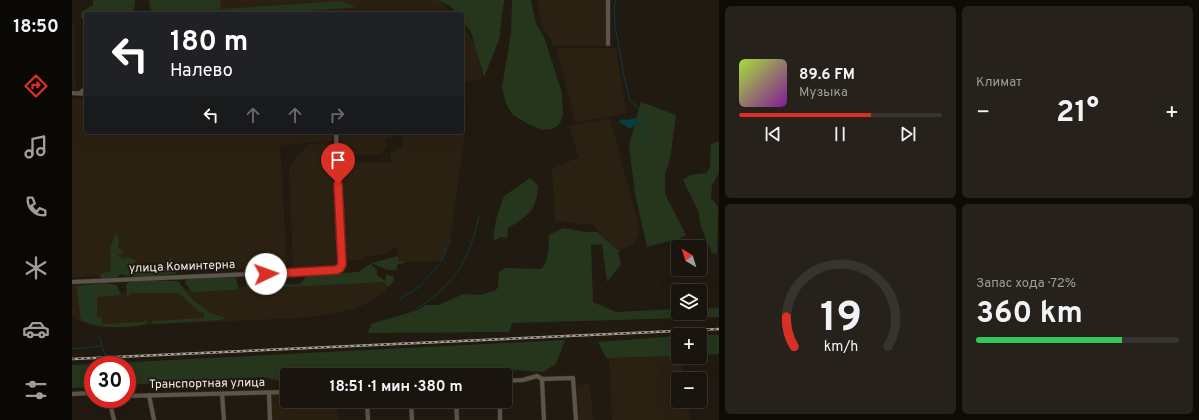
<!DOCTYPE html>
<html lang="ru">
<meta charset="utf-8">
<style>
:root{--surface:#19140d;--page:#26211b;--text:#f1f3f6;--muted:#9f9e9d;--line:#37332e;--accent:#d93025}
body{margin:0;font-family:Overpass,sans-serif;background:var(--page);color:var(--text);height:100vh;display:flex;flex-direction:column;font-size:15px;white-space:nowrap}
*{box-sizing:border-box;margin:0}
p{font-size:13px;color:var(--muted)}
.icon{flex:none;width:22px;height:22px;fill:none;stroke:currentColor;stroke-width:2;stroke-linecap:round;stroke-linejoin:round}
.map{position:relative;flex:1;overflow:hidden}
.drawer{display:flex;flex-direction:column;gap:6px;padding:6px;background:#0e0b07;width:480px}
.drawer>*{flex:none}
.top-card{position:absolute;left:12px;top:12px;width:380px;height:122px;border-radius:4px;box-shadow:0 4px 16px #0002,0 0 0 1px var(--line);background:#202124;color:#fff;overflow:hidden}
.needle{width:26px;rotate:322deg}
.tools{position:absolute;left:599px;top:240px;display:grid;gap:8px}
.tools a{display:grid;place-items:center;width:36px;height:36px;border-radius:4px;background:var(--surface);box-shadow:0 4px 16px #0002,0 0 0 1px var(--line);font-size:20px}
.speed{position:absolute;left:12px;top:356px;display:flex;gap:8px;font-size:20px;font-weight:700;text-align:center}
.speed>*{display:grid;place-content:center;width:52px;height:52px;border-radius:50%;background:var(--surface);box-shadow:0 4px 16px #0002,0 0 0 1px var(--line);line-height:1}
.speed .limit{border:6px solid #d22;background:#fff;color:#111}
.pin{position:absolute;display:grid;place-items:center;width:34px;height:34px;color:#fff;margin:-41px -17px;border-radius:50% 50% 50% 0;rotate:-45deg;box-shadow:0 0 4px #0007}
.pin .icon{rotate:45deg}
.me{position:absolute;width:44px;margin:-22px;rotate:87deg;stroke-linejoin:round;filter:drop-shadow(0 0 3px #0008)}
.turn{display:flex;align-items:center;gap:14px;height:84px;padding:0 20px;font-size:18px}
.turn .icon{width:52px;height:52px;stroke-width:2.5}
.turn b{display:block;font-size:28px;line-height:34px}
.lanes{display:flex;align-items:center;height:38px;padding:0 20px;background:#0003;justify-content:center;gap:20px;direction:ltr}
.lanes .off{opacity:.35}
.big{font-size:30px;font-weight:700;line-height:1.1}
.drawer .widget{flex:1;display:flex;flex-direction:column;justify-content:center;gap:6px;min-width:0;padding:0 14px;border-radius:6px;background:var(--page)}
.drawer .dial{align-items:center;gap:0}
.dial svg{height:104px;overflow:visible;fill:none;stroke:var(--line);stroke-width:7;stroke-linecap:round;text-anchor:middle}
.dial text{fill:var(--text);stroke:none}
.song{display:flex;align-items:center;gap:12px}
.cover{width:48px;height:48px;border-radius:6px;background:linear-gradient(135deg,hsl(80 70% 55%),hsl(290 70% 35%))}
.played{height:4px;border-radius:2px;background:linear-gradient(90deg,var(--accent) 65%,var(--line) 65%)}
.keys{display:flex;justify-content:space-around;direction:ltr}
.heat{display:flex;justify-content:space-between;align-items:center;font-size:22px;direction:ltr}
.charge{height:6px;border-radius:3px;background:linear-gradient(90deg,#34c759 72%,var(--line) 0)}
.drawer .tiles{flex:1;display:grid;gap:6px;grid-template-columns:repeat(2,1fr)}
.trip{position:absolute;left:208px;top:368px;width:232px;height:40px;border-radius:4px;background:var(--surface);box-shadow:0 4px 16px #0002,0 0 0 1px var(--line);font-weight:700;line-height:40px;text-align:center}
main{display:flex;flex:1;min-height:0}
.tabs{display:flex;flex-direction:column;width:72px;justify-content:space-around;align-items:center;background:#0a0805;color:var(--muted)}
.tabs .icon{width:28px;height:28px}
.tabs .selected{color:var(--accent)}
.tabs b{font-size:18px;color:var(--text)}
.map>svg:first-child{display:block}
</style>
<main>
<nav class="tabs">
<b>18:50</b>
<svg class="icon selected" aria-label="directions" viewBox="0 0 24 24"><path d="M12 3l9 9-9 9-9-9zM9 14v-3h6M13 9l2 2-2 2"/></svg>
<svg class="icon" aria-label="music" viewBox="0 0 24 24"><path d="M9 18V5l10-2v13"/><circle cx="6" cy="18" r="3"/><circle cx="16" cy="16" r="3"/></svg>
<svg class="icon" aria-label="phone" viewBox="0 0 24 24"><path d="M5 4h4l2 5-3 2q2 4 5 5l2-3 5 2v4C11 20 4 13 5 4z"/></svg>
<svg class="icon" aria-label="climate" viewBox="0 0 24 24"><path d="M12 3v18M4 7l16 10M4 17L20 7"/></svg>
<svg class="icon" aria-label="car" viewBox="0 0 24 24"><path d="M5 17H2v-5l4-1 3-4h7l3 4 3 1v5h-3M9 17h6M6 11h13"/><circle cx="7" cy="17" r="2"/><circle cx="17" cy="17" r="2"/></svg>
<svg class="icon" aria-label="filters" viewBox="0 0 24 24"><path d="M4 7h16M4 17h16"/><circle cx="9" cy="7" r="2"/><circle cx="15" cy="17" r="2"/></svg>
</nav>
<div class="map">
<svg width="647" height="420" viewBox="0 0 647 420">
<rect width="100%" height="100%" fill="#211a11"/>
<!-- built -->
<g fill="#2b2112">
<polygon points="139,0 366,0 382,14 140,14"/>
<polygon points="465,0 534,0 533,46 482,46 470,26"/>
<polygon points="0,23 2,23 4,89 0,89"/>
<polygon points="390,23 405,48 410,79 390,83"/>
<polygon points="484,48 544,48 554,113 504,123"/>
<polygon points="0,99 14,99 14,132 260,132 260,141 208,145 215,267 0,277"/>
<polygon points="390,99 394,108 393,133 378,241 370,261 325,262 326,247 321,248 314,254 292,257 291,260 274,261 269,163 319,162 319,153 330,146 330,133 314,140 315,147 309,154 270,155 269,132 390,132"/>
<polygon points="538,118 568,230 562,243 548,250 544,249 521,225 483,221 480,169 507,157 497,126"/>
<polygon points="258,143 266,266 221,267 217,167 236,144"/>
<polygon points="317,280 313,292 304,298 285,308 260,314 229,318 25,327 23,294"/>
<polygon points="6,285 11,322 0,318 0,286"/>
<polygon points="605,356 609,358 611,379 606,379 606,401 615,401 618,420 540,420 537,358"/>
<polygon points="518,384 521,420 507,420 505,385"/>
<polygon points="199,394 215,394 215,401 265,401 267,420 200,420"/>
</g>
<!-- green -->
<g fill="#25361c">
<polygon points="21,0 63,0 62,13 14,14 13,22 9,17 9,12 21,5"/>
<polygon points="77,0 148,0 149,9 269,1 284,7 206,14 79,14"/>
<polygon points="365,0 432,0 427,40 412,77 399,32 390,21 390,14 385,14 378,6"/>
<polygon points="440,0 459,0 464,24 472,37 490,93 491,116 487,125 480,129 470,130 456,124 441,115 434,104 430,87 439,33"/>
<polygon points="569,102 604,115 598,159 593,174 593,194 614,235 609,238 575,247 563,193 557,145"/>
<polygon points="647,141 647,173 640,185 639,198 646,207 645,254 640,253 629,227 626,210 611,180 618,175 635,173 638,167 639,144"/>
<path d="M458 178 466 186C465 210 456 216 436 228L435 238 429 237 421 241 424 219 432 196Z"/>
<path d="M491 228 514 232H526L544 249 548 250 546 253 549 264 535 282 530 244 519 245 521 302 544 312 606 309V313H628V309L647 308V317L440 323 437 332 296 333 299 324 346 310 354 305H367L391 294 409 295 424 290 426 287 427 272 434 268 469 269C478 259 476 247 477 235Z"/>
<path d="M44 233 47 238 46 247 53 252 46 255 47 257 51 259 56 257 64 260 60 266V270L80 268 87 264H91L97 268V258L100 259 105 273C101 275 60 278 55 276 53 276 51 274 49 274L43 279 29 278 28 274 39 271 38 248Z"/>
<path d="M326 256V262L332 261 333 263 326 264 324 270H315L301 264 299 265 305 269V275L313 281 314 274 322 277 321 282 316 287 312 282 177 289 174 285 175 279C189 269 217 292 230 282 232 280 233 277 235 275L286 272 300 263Z"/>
<polygon points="163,277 166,285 165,289 163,290 120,292 113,283 115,279"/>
<polygon points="58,281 106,281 120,299 138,313 154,318 149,320 79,324 81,321 132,318 132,313 126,311 107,293 62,293 57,294 57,297 55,297 54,285"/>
<path d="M32 283 45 285 49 295 25 297V317H29L31 324 72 322 74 319 76 323C62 329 21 329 9 320L4 286Z"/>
<polygon points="613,335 647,335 647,354 628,355 628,335"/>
<polygon points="606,336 606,356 534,358 526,342"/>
<polygon points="493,340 484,364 471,372 404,367 250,375 215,375 215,383 191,377 55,385 55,365 21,365 21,387 0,388 0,365"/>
</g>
<!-- water -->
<polygon fill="#043e3f" points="564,118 567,122 558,129 547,122 549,119 555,120"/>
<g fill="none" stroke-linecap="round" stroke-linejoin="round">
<!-- stream -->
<g stroke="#043e3f" stroke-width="1">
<polyline points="544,0 542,8 543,25 553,81 558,100 567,109 574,128 572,154"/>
<polyline points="369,262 378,241"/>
<polyline points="12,285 19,318 25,325"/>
<polyline points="328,299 347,287 366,266"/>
<path d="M344 309C383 284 397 261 407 217"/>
<polyline points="27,335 33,355"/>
<polyline points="0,349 29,346"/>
<polyline points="33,362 33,365"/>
</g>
<defs>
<g id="minor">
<polyline points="536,44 536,0"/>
<polyline points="0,93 14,94"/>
<polyline points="8,93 14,88"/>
<polyline points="0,282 266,270 270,264 264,132"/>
<polyline points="470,379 472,420"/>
<polyline points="433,381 451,380 465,376 470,379 501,378 504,420"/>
<polyline points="197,393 198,420"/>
<polyline points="0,394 21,393"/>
<polyline points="150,394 152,420"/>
<polyline points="77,395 82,420"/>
<polyline points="55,396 215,392"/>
<polyline points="37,399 42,420"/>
<polyline points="295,401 296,420"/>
<polyline points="339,401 340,420"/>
<polyline points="384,401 385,420"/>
<polyline points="428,401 428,420"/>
</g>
</defs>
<!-- minor casing -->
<use href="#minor" stroke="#38332e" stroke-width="5"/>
<!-- minor -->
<use href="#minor" stroke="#5d554a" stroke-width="4"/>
<defs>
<polyline id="rail" points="0,359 647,329"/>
</defs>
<!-- rail casing -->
<use href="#rail" stroke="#a8a29b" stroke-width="2.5"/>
<!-- rail -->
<use href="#rail" stroke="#211a11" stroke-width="1" stroke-dasharray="3" stroke-linecap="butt"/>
</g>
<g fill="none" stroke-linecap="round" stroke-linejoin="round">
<defs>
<polyline id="route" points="194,274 264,270 268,268 270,264 266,184"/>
</defs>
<!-- route casing -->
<use href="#route" stroke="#8d1f18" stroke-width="10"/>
<!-- route -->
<use href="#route" stroke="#d93025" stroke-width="7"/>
</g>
<g text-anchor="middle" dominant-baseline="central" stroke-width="4" stroke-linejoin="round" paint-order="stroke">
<!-- street labels -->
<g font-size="12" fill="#f0ebe4" stroke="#211a11">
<text transform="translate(110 267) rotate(-2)">улица Коминтерна</text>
<text transform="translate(135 384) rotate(-1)">Транспортная улица</text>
</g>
</g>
</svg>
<div class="tools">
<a><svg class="needle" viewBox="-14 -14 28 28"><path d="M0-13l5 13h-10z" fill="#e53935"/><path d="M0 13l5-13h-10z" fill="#9f9e9d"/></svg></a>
<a><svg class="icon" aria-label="layers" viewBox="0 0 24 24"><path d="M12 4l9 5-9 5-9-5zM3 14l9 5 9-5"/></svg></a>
<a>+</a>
<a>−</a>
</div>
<div class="speed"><div class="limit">30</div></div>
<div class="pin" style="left:266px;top:184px;background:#d93025"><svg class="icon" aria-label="arrive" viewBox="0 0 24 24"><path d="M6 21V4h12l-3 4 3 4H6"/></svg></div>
<svg class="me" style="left:194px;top:274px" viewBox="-20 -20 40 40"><circle r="19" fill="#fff"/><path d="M0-13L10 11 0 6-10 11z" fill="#d93025"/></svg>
<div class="trip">18:51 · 1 мин · 380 m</div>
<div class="top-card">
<div class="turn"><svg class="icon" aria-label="left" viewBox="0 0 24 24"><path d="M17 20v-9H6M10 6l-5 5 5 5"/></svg><div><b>180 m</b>Налево</div></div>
<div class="lanes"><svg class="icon" aria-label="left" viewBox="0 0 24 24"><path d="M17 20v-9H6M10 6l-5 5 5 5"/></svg><svg class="icon off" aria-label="ahead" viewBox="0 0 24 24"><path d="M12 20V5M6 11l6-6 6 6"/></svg><svg class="icon off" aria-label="ahead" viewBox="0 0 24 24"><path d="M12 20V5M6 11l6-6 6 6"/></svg><svg class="icon off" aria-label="right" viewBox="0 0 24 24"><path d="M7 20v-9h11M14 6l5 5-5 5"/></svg></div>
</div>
</div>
<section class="drawer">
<div class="tiles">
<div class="widget">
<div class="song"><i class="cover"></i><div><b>89.6 FM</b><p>Музыка</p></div></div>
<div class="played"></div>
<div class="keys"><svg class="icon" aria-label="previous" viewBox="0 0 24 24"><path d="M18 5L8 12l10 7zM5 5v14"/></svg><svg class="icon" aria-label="pause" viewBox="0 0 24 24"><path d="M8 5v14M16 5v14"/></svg><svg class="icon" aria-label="next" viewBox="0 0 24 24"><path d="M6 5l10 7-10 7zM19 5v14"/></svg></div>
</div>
<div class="widget"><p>Климат</p>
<div class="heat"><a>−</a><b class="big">21°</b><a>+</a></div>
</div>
<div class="widget dial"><svg viewBox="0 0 100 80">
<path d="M14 69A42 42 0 1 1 86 69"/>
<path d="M14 69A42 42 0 0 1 8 46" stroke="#d93025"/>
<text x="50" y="56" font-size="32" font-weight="700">19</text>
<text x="50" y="72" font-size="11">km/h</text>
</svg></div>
<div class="widget"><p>Запас хода · 72%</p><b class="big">360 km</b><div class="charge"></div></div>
</div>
</section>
</main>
